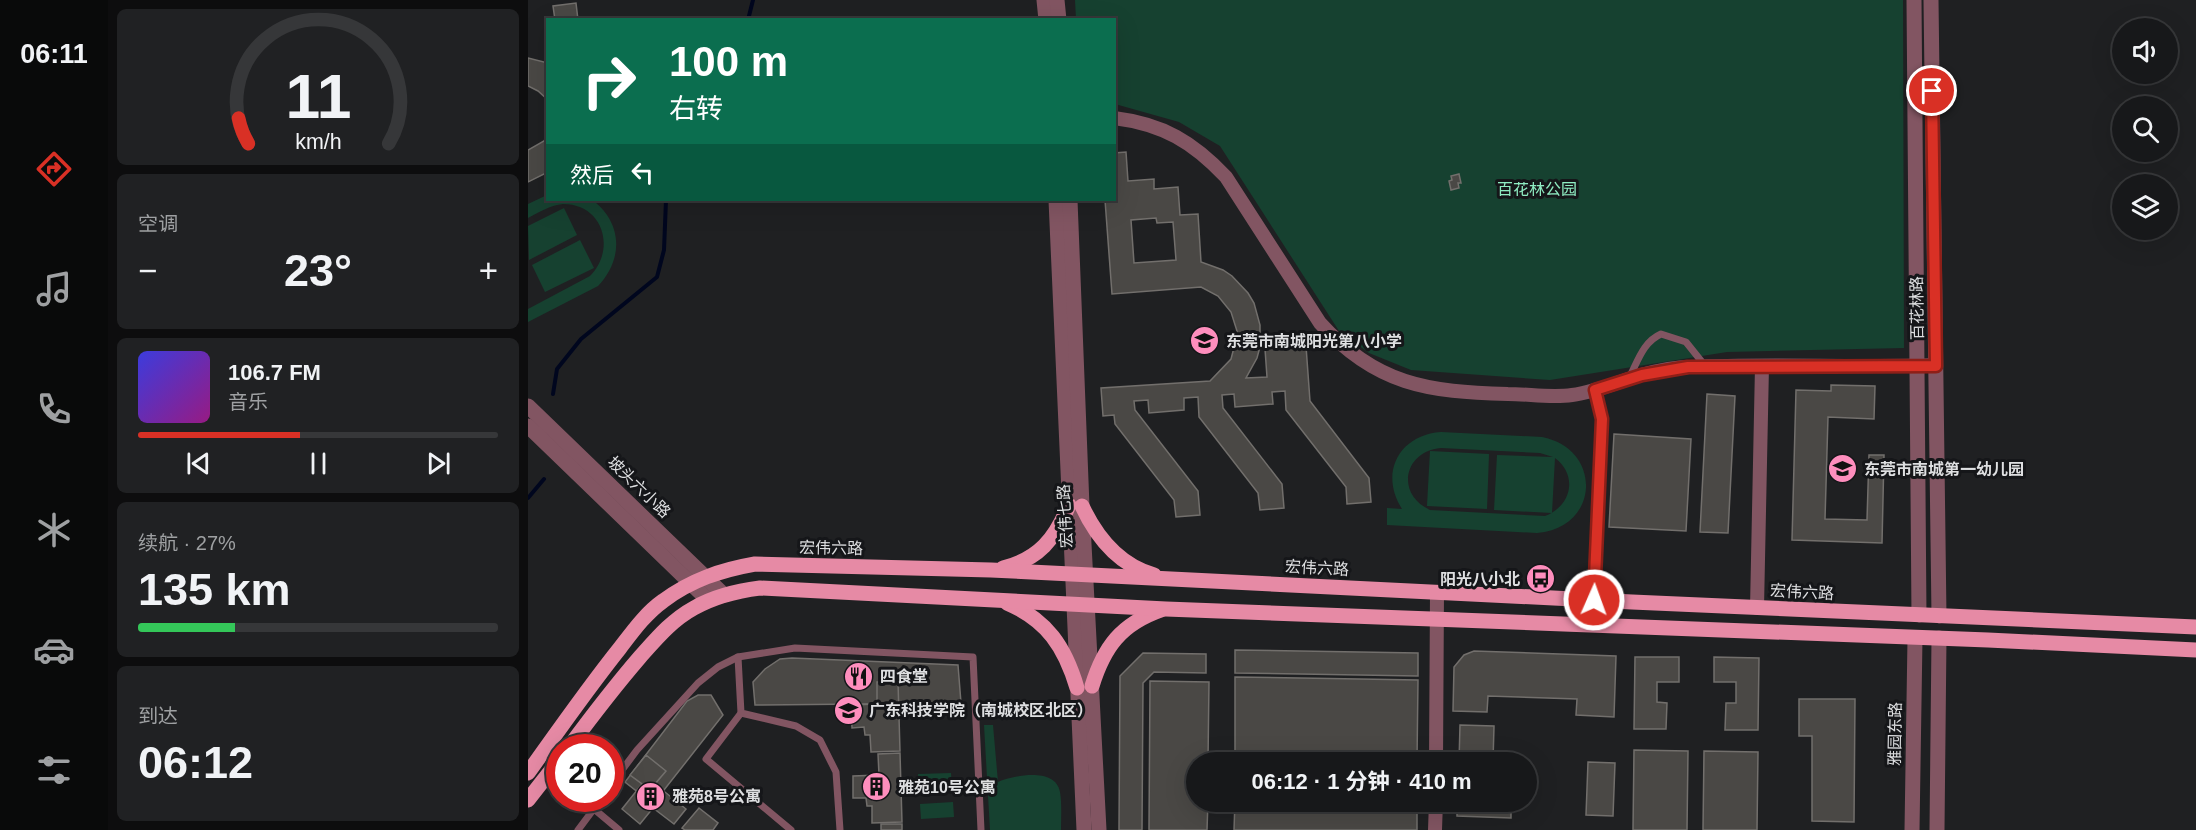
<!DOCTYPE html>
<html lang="zh">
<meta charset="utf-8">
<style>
:root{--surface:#17181a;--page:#202123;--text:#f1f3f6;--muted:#9ea0a2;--line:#363739;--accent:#d93025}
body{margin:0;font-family:Arial,"Noto Sans SC",sans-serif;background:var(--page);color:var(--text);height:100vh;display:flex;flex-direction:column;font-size:22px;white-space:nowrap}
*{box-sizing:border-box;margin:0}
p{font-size:20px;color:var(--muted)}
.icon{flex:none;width:33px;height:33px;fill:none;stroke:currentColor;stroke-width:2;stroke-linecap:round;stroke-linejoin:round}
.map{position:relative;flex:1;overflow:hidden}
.sheet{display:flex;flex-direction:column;gap:9px;padding:9px;background:#0d0d0e;width:420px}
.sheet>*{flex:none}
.top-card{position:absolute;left:18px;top:18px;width:570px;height:183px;border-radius:0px;box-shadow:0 6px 24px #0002,0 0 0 2px var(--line);background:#0b6e4f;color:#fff;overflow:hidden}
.tools{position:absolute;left:1584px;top:18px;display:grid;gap:12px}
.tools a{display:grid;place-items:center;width:66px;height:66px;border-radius:50%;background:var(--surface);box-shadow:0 6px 24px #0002,0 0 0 2px var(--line);font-size:30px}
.speed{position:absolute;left:18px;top:734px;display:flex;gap:12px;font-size:30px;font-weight:700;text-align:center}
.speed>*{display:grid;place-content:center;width:78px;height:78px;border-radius:50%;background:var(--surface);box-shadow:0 6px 24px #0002,0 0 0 2px var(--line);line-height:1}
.speed .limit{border:9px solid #d22;background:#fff;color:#111}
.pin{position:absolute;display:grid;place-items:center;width:51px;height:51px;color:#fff;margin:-26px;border:3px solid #fff;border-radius:50%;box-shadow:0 2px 6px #0007}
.me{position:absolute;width:66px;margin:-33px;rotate:2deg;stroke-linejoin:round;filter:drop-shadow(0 0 4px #0008)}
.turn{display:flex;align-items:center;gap:21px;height:126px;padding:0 24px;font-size:27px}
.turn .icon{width:78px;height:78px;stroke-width:2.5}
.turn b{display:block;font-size:42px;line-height:51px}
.then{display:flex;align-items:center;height:57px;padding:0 24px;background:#0003;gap:12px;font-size:22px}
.big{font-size:45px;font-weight:700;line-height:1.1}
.sheet .card{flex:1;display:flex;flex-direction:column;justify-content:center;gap:9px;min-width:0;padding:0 21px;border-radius:9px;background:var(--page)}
.sheet .dial{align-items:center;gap:0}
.dial svg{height:156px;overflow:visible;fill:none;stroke:var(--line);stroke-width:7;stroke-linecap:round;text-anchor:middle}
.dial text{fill:var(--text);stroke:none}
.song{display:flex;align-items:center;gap:18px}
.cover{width:72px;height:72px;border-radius:9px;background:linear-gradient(135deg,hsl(240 70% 55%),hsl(310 70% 35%))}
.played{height:6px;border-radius:3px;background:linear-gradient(90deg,var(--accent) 45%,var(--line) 45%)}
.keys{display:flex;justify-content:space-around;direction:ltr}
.heat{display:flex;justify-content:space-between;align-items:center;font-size:33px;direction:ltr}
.charge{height:9px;border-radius:4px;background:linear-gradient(90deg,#34c759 27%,var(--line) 0)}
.trip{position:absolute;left:658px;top:752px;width:351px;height:60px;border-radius:30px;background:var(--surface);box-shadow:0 6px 24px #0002,0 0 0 2px var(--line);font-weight:700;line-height:60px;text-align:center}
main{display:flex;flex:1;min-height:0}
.tab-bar{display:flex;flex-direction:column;width:108px;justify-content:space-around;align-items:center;background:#090a0a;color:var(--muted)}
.tab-bar .icon{width:42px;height:42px}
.tab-bar .selected{color:var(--accent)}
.tab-bar b{font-size:27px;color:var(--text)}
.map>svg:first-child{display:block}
</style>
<main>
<nav class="tab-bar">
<b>06:11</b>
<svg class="icon selected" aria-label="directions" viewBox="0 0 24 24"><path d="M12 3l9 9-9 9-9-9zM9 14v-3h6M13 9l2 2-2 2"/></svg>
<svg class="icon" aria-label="music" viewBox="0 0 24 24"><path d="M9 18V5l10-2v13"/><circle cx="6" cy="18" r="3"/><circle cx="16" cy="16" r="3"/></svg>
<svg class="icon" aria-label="phone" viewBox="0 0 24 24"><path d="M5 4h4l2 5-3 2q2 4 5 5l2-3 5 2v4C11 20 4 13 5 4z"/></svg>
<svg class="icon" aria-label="climate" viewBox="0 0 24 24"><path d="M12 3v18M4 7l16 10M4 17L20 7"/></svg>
<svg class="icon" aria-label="car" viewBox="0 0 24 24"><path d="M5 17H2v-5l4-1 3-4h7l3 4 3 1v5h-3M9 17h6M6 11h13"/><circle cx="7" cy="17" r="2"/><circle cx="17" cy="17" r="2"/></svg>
<svg class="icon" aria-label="filters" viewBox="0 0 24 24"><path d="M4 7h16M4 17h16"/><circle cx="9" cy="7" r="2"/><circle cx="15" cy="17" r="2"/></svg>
</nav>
<section class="sheet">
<div class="card dial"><svg viewBox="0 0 100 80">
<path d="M14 69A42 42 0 1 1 86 69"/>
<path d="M14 69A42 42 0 0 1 9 56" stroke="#d93025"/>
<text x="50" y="56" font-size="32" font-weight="700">11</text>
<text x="50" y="72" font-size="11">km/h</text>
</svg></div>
<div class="card"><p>空调</p>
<div class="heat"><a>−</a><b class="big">23°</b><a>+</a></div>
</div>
<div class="card">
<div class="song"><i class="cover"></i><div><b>106.7 FM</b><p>音乐</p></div></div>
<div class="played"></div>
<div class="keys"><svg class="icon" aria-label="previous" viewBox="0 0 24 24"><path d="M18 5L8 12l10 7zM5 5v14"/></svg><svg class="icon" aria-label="pause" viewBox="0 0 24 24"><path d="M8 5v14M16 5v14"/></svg><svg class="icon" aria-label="next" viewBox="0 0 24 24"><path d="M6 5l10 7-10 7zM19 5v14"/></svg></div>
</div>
<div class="card"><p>续航 · 27%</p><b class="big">135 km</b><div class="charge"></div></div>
<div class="card"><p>到达</p><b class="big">06:12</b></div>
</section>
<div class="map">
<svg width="1668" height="830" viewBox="0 0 1668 830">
<rect width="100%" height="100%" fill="#1f2022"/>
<!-- green -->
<g fill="#164130" fill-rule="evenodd">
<polygon points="547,0 1375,0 1376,348 1199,352 1022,380 883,370 841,353 811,331 692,146 651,122 587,104 586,20 548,19"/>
<path d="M19 195 20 200C32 200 49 197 61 200 68 201 75 209 79 215 95 239 89 266 70 286L0 322V309L62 276C88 250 76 204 35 204 23 205 11 212 0 218V204Z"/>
<polygon points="36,208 49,235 1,260 0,226"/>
<polygon points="52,240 66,268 17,292 4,265"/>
<path d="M913 432 1014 437C1075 449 1072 528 1009 533L859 525V508L874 509C851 473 871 435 913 432ZM913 448 1012 453 1025 457 969 455 966 510 1024 513 1027 458C1050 475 1044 506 1017 516L902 510C867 494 876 451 913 448Z"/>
<polygon points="902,451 961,454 959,509 899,506"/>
<path d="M456 725H465L470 782C486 775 528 767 532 792 534 804 533 818 533 830H462Z"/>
<polygon points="423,773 424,788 391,789 390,774"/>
<polygon points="425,802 426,817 393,819 392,804"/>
</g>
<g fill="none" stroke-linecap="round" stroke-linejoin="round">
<!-- stream -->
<g stroke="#00061e" stroke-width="4">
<polyline points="220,20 225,0"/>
<polyline points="25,394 29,369 53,339 129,277 136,250 138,200"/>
<polyline points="0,498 16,479"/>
</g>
</g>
<!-- building -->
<g fill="#4a4845" stroke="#726f6c" stroke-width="1.5" fill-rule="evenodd">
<polygon points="48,3 50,20 27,20 25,6"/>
<polygon points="0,58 20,63 20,100 10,91 0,86"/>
<polygon points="20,135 20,172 0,182 0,150 16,141"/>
<path d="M598 152 600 181 626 179V189L650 187 652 215 670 214 673 262 695 270 704 276 720 293 726 303 732 325V347L729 358 718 378 739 377 737 349 778 346 782 401 841 478 843 502 819 504 818 487 758 410 757 391 744 392 745 404 707 407 706 394 694 395 695 408 754 484 756 508 732 510 730 493 671 417 670 397 656 398V410L621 413 620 400 606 401 607 410 670 491 672 515 648 517 646 500 587 424 586 415 575 416 573 388 682 381 703 359 708 340 709 331 703 312 690 296 673 287 584 294 577 200H586V153ZM628 218 629 223 645 222 648 260 606 263 603 220Z"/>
<polygon points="931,174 933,183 930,183 931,188 923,190 921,181 924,180 923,176"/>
<polygon points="1303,385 1347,386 1346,419 1300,417 1297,519 1339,520 1341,455 1356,455 1354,543 1264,540 1268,390 1303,391"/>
<polygon points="1179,394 1207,396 1200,533 1172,532"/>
<polygon points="1086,434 1163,439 1158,531 1081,527"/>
<polygon points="707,650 890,653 890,676 707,673"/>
<polygon points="946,651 1088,656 1086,717 1048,715 1049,699 960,696 959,712 925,711 926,667 936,655"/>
<polygon points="615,653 678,654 678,673 626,672 615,683 614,830 591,830 592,676"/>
<polygon points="1107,657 1151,657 1151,682 1129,682 1129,702 1139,703 1138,729 1106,729"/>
<polygon points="1186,657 1231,658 1230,730 1197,730 1198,703 1208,703 1208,682 1186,682"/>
<polygon points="264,658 430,665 433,703 227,705 225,682 237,669 252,659"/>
<polygon points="707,677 890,680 889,762 707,762"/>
<polygon points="622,681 681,682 680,762 669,762 669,801 680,801 679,830 621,830"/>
<polygon points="349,682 370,682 372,751 343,752 342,735 337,735 336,727 324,728 323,705 349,704"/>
<polygon points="170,695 183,695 195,715 125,804 97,782 159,701"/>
<polygon points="1271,699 1327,699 1326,822 1284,821 1284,736 1271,736"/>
<polygon points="932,725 966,726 965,762 931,762"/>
<polygon points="1106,750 1160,751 1159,830 1105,830"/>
<polygon points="1176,751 1230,752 1229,830 1175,830"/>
<polygon points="372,753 374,822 344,823 344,806 339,806 338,798 325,798 325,776 351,775 350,754"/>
<polygon points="118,755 138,771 127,784 158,809 146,824 125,808 112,824 94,809 114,784 102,775"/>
<polygon points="1060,762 1087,763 1085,816 1058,815"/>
<polygon points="707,801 889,801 889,830 706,830"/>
<polygon points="929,801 983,801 983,818 929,816"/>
<polygon points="171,808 190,823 185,830 157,830 154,828"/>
<rect x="353" y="824" width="21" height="6"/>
</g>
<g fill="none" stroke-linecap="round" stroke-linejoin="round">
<!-- service -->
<g stroke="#825562" stroke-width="7">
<path d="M1101 378C1110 361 1115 342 1133 334L1158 342 1178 367"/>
<polyline points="1066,600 1074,419 1067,390"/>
<polyline points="210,657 213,713 268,726 292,740 308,772 312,830"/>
<polyline points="213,713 178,759 263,830"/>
<polyline points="22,771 32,779"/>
<polyline points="82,786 109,750 170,683 190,667 210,657 267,648 445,657 453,830"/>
<polyline points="53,798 91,830"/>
<polyline points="50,830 74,798"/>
</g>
<!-- minor -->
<g stroke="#825562" stroke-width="14">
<path d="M586 118C635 124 665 142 698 177L792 323C848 385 900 392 980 394 1001 394 1023 398 1044 395 1068 392 1090 382 1113 375 1128 371 1147 367 1162 367 1244 363 1326 368 1408 365"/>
<polyline points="1229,608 1234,366"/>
<polyline points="908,762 909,592"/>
<polyline points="907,830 908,801"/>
</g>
<!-- tertiary -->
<g stroke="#825562" stroke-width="15">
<polyline points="516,0 518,20"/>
<polyline points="529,0 531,20"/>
<polyline points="1386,0 1391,615"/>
<polyline points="1403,0 1411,616"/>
<polyline points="528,200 556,830"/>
<polyline points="542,200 554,506 571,830"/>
<polyline points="0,406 196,595"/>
<polyline points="0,426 180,600"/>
<polyline points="1384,830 1387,638"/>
<polyline points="1409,830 1411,638"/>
</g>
<!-- primary -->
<g stroke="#e68aa5" stroke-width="15">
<path d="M554 506C569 538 591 565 626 575"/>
<path d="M475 568C511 559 527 539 541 505"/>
<path d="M479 603C519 620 537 647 549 688"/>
<path d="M564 686C576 647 593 624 633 610"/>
<path d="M41 747C64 716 87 686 112 657 129 638 144 620 166 608 187 596 208 591 232 588L638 609 1460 640 1668 650"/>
<path d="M0 773C30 731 60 688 92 648 105 631 118 613 135 601 163 580 193 570 227 564L463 570 1104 602 1668 627"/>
<polyline points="0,800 32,759"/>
</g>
</g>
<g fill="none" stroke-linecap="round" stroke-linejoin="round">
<defs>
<polyline id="route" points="1066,600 1074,419 1067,390 1114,375 1160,367 1408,366 1404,91"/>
</defs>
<!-- route casing -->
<use href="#route" stroke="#8d1f18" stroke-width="15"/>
<!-- route -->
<use href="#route" stroke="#d93025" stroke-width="10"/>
</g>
<!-- icons -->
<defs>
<symbol id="school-disc" viewBox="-11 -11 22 22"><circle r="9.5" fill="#fe8ebd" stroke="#151619"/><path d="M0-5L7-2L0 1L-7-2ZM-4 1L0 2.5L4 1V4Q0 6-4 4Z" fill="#111"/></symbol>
<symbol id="bus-disc" viewBox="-11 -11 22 22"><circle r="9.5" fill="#fe8ebd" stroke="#151619"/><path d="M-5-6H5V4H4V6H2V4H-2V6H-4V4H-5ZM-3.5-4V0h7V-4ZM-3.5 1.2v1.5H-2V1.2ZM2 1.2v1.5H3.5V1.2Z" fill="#111"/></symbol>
<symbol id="restaurant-disc" viewBox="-11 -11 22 22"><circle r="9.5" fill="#fe8ebd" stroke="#151619"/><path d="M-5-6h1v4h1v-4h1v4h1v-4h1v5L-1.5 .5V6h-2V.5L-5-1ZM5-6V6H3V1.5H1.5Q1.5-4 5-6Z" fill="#111"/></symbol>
<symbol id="university-disc" viewBox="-11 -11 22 22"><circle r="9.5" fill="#fe8ebd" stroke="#151619"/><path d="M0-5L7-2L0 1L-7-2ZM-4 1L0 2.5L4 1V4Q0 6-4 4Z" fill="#111"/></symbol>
<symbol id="building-disc" viewBox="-11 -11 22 22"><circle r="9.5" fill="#fe8ebd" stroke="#151619"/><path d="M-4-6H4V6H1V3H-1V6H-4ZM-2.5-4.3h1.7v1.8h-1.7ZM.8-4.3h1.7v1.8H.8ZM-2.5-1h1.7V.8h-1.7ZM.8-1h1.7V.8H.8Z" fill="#111"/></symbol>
</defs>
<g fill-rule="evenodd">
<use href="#school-disc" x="660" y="324" width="33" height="33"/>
<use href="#school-disc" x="1298" y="452" width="33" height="33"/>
<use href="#bus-disc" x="996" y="562" width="33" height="33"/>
<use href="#restaurant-disc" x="314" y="660" width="33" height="33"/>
<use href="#university-disc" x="304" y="694" width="33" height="33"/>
<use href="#building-disc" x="332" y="770" width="33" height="33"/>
<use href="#building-disc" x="106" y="780" width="33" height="33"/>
</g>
<g text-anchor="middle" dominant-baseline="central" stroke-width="6" stroke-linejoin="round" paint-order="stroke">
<!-- park labels -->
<g font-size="16" fill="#8fecc2" stroke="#151619">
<text x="1009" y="189">百花林公园</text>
</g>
<!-- street labels -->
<g font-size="16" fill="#dedfe1" stroke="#151619">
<text transform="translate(1389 308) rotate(-91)">百花林路</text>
<text transform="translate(111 487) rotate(44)">坡头六小路</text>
<text transform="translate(537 516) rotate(-93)">宏伟七路</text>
<text transform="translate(303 548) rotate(1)">宏伟六路</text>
<text transform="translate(789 568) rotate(3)">宏伟六路</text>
<text transform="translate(1274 592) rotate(3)">宏伟六路</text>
<text transform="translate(1367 734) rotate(-89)">雅园东路</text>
</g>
<!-- poi labels -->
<g font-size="16" font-weight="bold" fill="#dedfe1" stroke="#151619" text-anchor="start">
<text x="698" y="341">东莞市南城阳光第八小学</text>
<text x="1336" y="469">东莞市南城第一幼儿园</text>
<text x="992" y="579" text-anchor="end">阳光八小北</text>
<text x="352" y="676">四食堂</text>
<text x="341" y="710">广东科技学院（南城校区北区）</text>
<text x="370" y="787">雅苑10号公寓</text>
<text x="144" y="796">雅苑8号公寓</text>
</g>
</g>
</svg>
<div class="tools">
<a><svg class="icon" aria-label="sound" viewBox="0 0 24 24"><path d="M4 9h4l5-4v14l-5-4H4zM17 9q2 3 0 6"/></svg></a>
<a><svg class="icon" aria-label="search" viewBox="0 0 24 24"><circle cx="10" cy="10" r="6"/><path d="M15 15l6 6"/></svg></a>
<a><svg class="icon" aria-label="layers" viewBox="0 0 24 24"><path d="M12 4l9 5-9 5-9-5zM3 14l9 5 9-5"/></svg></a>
</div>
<div class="speed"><div class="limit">20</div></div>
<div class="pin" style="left:1404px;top:91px;background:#d93025"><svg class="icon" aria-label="arrive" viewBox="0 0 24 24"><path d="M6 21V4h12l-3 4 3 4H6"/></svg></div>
<svg class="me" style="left:1066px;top:600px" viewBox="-20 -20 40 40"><circle r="17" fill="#d93025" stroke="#fff" stroke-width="3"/><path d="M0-11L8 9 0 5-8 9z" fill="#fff"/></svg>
<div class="trip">06:12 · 1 分钟 · 410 m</div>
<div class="top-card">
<div class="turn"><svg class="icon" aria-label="right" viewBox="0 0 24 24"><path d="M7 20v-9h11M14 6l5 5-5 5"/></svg><div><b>100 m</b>右转</div></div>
<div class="then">然后<svg class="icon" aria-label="left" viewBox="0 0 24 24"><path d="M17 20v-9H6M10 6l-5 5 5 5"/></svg></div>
</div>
</div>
</main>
